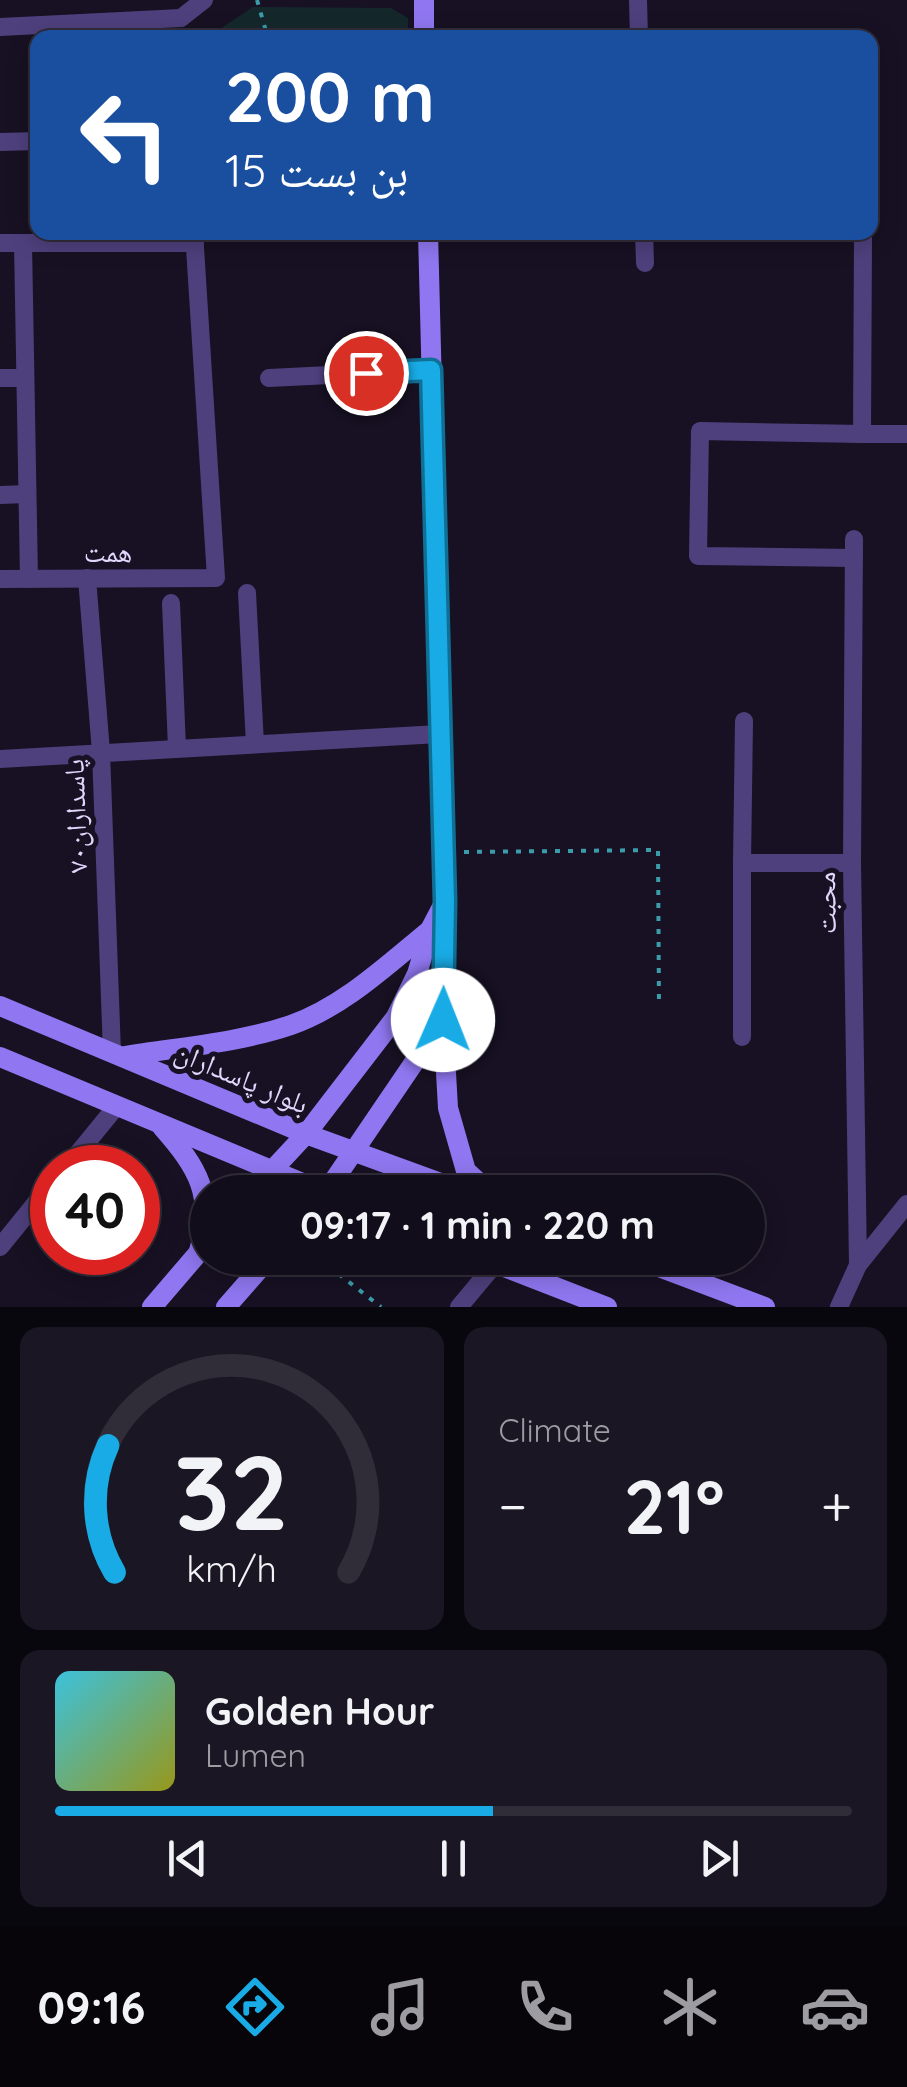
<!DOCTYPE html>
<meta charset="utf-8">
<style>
:root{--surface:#110d1a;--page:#1a1623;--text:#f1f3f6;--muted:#9c9ca2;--line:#302d39;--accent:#18abe5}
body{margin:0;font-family:Quicksand,"Noto Naskh Arabic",sans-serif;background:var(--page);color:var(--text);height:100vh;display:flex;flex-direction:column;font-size:38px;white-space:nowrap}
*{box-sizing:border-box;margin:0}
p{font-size:32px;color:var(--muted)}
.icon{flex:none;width:55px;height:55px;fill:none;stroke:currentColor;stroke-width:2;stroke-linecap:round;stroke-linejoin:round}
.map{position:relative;height:1307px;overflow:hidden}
.sheet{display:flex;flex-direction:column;gap:20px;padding:20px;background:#09070e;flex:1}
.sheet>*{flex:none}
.hud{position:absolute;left:30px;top:30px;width:848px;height:210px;border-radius:20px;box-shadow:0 5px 25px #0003,0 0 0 2px var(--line);background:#1a4fa0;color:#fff;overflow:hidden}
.speed{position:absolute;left:30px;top:1145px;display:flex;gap:20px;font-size:50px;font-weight:700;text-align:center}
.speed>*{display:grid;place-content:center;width:130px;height:130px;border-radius:50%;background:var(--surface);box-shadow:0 5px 25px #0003,0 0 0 2px var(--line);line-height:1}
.speed .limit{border:15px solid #d22;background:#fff;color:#111}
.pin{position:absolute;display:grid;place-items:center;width:85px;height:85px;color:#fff;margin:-42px;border:5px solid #fff;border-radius:50%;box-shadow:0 2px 10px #0007}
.me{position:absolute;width:110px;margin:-55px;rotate:1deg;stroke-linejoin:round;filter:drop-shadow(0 0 8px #0008)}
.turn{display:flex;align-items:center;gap:35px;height:210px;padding:0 30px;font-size:45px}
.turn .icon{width:130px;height:130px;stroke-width:2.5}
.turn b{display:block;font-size:70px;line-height:85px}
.big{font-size:75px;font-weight:700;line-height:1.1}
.sheet .widget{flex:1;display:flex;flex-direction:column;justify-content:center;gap:15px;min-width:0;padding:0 35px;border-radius:20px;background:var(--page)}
.sheet .dial{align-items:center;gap:0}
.dial svg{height:260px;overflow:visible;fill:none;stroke:var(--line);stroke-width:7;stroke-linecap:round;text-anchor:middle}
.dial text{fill:var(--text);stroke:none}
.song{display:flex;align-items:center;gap:30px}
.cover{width:120px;height:120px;border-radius:15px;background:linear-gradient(135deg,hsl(190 70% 55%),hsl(60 70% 35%))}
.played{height:10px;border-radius:5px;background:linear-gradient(90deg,var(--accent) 55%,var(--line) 55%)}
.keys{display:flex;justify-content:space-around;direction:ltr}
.heat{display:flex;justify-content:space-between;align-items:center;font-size:55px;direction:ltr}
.sheet .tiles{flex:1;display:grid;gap:20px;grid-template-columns:1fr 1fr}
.widget:last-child{grid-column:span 2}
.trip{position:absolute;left:190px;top:1175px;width:575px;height:100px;border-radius:50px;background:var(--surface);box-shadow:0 5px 25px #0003,0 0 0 2px var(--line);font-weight:700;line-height:100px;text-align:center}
.tab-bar{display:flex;height:160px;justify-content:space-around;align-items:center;background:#07050a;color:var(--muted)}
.tab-bar .icon{width:70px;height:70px}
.tab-bar .on{color:var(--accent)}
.tab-bar b{font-size:45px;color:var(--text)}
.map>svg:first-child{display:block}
</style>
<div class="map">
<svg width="907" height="1307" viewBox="0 0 907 1307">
<rect width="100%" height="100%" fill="#171123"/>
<!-- green -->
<polygon fill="#14282c" points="253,7 391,8 408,18 408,37 208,37"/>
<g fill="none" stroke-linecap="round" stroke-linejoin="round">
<!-- path -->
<g stroke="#3b9caa" stroke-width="4" stroke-dasharray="5 8" stroke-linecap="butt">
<polyline points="257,0 268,38"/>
<polyline points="464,852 658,850 659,1007"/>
<polyline points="318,1258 381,1307"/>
</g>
<!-- street -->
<g stroke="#4e407d" stroke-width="18">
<polyline points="638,0 639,38"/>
<polyline points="181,18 204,0"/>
<polyline points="0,27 181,18"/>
<polyline points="0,142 38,141"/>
<polyline points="644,232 645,263"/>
<polyline points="863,236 862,434 907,434"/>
<polyline points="0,243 195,243"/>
<polyline points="23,243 29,579"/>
<polyline points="0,378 25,378"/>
<polyline points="269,378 431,370"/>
<polyline points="0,495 27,494"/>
<polyline points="854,539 852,863 858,1265"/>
<polyline points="854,558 698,556 700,431 862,434"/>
<polyline points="87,578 101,752 112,1053"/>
<polyline points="0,579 216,578 194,232"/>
<polyline points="247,593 255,744"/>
<polyline points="171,603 177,748"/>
<polyline points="744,721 742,863 852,863"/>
<polyline points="0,759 439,734"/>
<polyline points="742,863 742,1037"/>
<polyline points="66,1168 115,1108"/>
<polyline points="0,1247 52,1183"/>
<polyline points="459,1307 495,1264"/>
<polyline points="839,1307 858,1265 907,1204"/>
</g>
<!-- secondary -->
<g stroke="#9077f1" stroke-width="20">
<polyline points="424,0 424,38"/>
<polyline points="428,232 445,901 443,1020 448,1108 466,1171 489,1192"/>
<polyline points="0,1006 306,1134 465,1192"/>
<path d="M125 1056C180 1047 238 1043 291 1025 343 1007 387 965 430 930"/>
<polyline points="0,1057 324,1192"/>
<path d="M162 1127C198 1168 215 1195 199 1251"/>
<polyline points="252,1192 306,1134 396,1017 417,974 430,930 442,907"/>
<polyline points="326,1192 443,1020"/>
<polyline points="481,1258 607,1307"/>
<polyline points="635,1258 765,1307"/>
<polyline points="152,1307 206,1244"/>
<polyline points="226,1307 269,1258"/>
</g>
</g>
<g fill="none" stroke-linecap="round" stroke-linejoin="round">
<defs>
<polyline id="route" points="366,373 431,370 445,901 443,1020"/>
</defs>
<!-- route casing -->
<use href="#route" stroke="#106f95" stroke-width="25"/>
<!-- route -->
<use href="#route" stroke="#18abe5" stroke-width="18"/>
</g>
<g text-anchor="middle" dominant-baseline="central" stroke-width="10" stroke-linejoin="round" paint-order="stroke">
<!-- street labels -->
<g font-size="28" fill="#e1d6fb" stroke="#171123">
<text x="108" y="551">همت</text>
<text transform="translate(75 816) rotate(-92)">پاسداران۷۰</text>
<text transform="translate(825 903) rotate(-91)">محبت</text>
<text transform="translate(242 1077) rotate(23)">بلوار پاسداران</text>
</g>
</g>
</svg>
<div class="speed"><div class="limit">40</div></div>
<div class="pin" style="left:366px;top:373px;background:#d93025"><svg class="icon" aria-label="arrive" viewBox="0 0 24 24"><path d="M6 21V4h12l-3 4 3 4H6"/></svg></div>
<svg class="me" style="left:443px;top:1020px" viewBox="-20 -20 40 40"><circle r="19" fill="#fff"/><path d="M0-13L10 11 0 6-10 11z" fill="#18abe5"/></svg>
<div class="trip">09:17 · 1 min · 220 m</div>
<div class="hud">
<div class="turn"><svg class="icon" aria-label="left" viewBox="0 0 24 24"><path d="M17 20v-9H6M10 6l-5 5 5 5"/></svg><div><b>200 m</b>بن بست 15</div></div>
</div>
</div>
<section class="sheet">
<div class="tiles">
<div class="widget dial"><svg viewBox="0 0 100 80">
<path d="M14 69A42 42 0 1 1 86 69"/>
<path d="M14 69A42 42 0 0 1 12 30" stroke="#18abe5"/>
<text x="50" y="56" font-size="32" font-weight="700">32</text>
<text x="50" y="72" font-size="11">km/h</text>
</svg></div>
<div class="widget"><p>Climate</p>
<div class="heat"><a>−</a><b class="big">21°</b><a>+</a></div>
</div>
<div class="widget">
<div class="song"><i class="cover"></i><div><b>Golden Hour</b><p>Lumen</p></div></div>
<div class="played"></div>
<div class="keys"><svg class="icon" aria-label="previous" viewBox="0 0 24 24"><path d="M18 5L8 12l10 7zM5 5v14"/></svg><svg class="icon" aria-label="pause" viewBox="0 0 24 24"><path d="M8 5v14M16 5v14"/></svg><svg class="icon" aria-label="next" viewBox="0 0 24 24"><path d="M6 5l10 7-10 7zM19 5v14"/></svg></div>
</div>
</div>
</section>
<nav class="tab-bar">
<b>09:16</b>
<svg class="icon on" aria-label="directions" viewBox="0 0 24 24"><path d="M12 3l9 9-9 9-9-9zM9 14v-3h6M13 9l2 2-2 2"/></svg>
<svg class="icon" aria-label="music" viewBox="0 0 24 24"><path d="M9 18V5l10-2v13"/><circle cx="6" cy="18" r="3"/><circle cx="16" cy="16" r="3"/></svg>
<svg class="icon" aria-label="phone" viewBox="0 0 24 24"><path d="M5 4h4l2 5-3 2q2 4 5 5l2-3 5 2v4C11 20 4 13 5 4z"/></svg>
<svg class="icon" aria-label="climate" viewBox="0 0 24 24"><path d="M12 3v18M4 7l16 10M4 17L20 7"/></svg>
<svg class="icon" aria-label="car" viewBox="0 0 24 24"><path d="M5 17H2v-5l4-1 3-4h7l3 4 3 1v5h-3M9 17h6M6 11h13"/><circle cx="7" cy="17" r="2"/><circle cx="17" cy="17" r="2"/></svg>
</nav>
